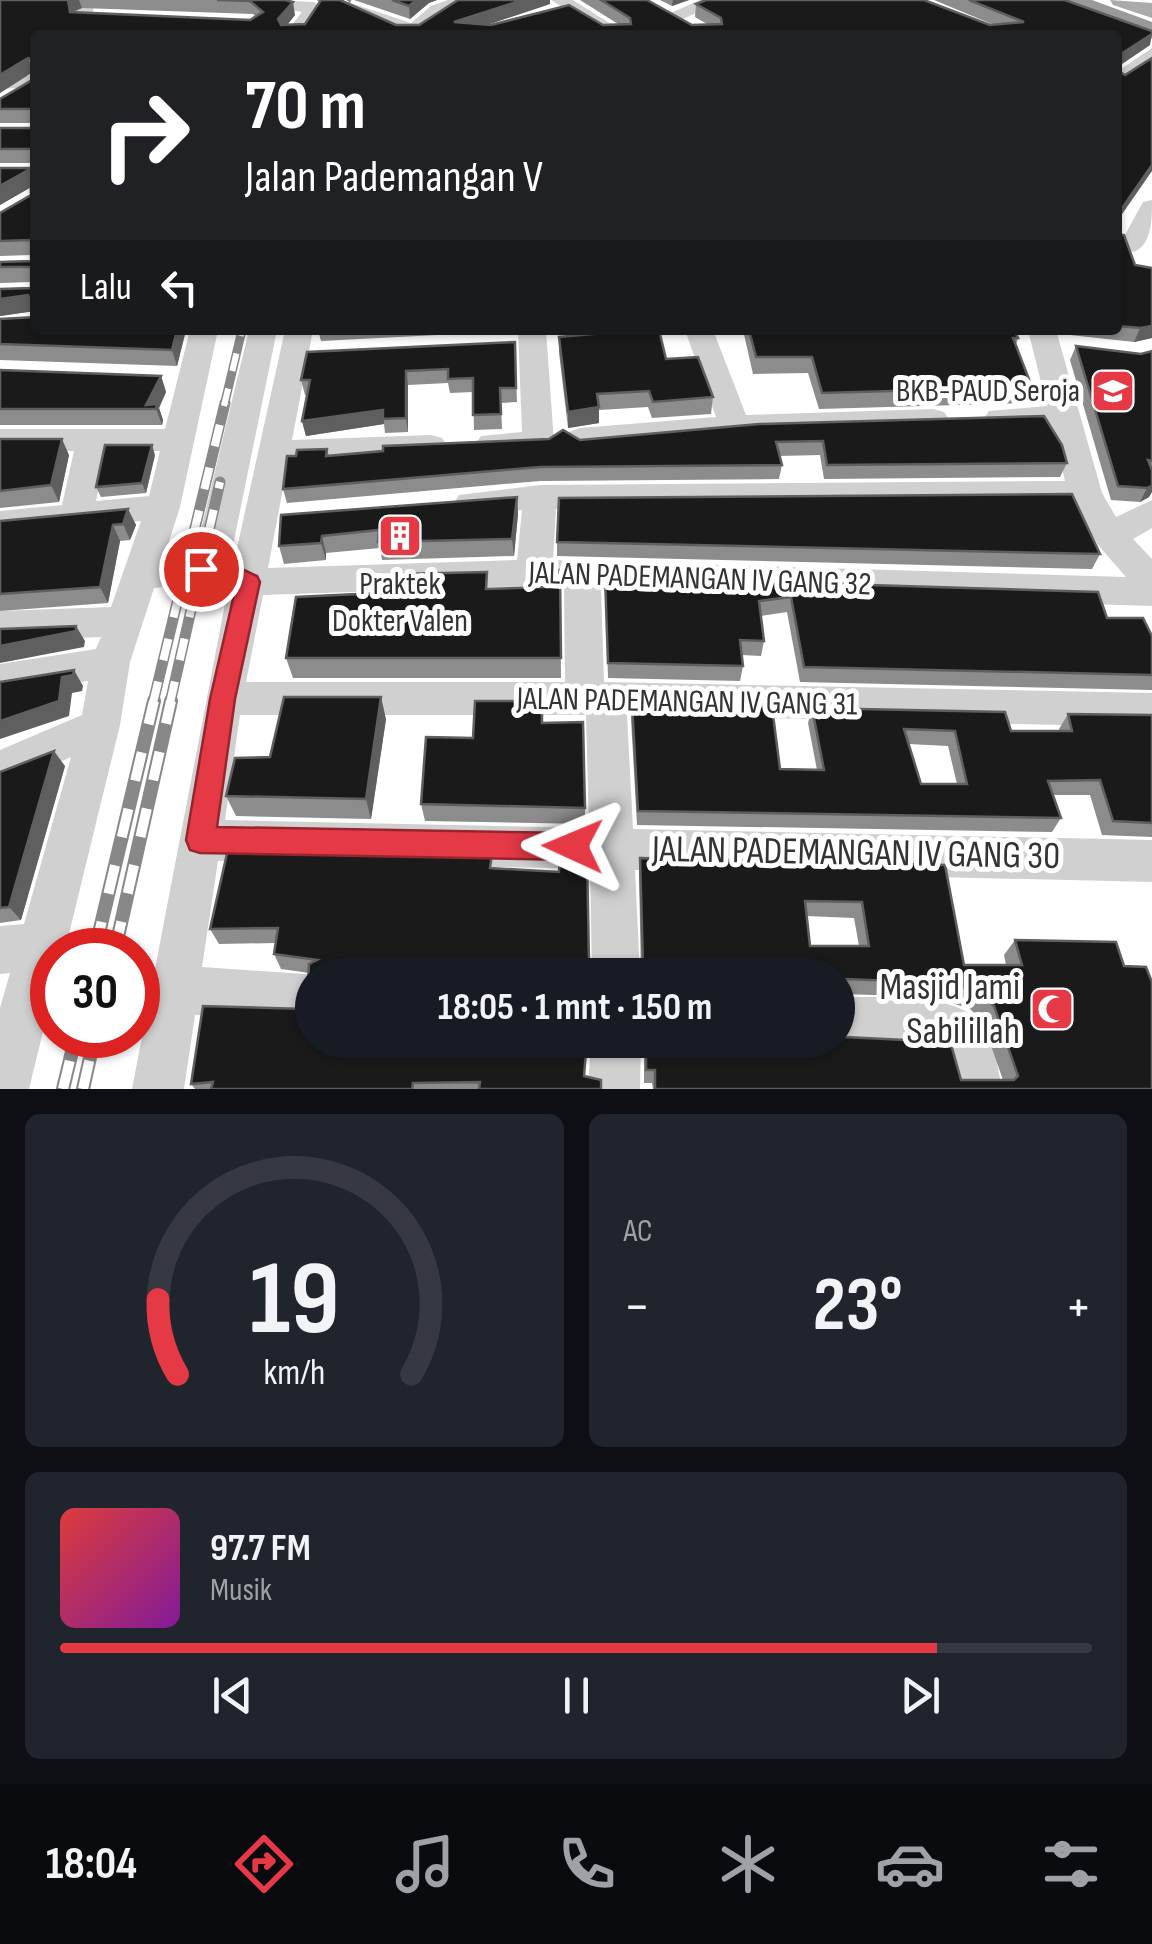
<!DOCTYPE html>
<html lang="id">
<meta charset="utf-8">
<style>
:root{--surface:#171b24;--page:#20242c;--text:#f1f3f6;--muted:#9ea1a6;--line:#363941;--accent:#e63946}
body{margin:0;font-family:"Sofia Sans Condensed",sans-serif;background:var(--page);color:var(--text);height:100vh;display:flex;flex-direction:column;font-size:38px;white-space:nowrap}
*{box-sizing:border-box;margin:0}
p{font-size:32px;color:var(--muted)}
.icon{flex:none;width:55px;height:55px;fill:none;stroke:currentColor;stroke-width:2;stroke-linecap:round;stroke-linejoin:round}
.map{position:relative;height:1089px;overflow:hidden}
.panel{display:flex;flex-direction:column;gap:25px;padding:25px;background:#0d0f14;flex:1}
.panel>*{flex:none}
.hud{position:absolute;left:30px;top:30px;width:1092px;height:305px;border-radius:10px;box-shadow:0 2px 8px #0004;background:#202124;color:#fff;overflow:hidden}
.speed{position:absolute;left:30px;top:928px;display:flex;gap:20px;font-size:50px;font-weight:700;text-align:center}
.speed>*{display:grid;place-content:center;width:130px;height:130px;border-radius:50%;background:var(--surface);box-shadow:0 2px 8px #0004;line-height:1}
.speed .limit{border:15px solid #d22;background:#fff;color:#111}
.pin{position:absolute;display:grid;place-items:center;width:85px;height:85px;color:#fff;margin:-42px;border:5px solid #fff;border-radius:50%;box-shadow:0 2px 10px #0007}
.me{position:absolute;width:110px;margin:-55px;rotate:271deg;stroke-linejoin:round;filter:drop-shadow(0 0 8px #0008)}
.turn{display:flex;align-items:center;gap:35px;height:210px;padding:0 50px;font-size:45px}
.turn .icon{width:130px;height:130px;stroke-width:2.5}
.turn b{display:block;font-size:70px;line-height:85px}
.then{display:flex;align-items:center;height:95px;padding:0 50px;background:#0003;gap:20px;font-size:38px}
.big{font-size:75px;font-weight:700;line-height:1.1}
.panel .tile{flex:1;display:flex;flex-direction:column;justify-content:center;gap:15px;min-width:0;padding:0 35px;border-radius:15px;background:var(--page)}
.panel .dial{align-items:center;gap:0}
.dial svg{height:260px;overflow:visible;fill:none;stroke:var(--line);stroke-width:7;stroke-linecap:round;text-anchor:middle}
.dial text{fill:var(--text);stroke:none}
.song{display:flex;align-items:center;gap:30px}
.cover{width:120px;height:120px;border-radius:15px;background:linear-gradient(135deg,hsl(0 70% 55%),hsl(290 70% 35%))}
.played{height:10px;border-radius:5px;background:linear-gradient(90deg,var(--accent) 85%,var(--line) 85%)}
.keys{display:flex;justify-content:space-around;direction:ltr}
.heat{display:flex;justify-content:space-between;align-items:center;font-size:55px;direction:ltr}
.panel .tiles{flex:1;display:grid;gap:25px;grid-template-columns:1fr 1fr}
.tile:last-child{grid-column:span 2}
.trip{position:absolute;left:295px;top:958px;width:560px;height:100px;border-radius:50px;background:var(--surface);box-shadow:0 2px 8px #0004;font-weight:700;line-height:100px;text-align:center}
.menu{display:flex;height:160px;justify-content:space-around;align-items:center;background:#090b0e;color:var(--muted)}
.menu .icon{width:70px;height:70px}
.menu .on{color:var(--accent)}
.menu b{font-size:45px;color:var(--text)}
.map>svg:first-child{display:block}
</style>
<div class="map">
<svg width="1152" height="1089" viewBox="0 0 1152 1089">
<rect width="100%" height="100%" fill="#fff"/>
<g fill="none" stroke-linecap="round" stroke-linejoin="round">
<!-- minor -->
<g fill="#d0d0d0" fill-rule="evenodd">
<polygon points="78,0 96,0 91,18 77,35 56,35 73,16"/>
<polygon points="272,0 314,2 323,8 304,35 284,35 302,12 273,7"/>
<polygon points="448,0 474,0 445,14 420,35 398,35 401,32 336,7 345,1 411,23 431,6"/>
<polygon points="551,0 573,0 628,35 605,35"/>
<polygon points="700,0 726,0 678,21 662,17"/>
<polygon points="1152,48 1152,64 1118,86 1118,71"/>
<polygon points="35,75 35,87 0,89 0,77"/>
<path d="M1152 200C1152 219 1152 246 1133 252L1124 249 1120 244 1143 202Z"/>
<path d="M190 330H218L180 507 163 560 199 557 196 550 249 330H277L232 550 235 557 285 330H313L292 440 431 435 442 438 447 446 442 454 431 457 288 462 268 568 517 560 522 510 471 515 459 511 454 503 459 495 540 485 1065 481 1052 426 989 425 984 418 989 411 1047 406 1028 330H1056L1102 493 1116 517 1152 500V528L1133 539 1152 559V606L601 589 604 682 1152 693V727L627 715 633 829 1152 840V882L635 870 640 975H592L590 869 218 861 202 967 320 975H312V1020L195 1015 184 1089H132L228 588 217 582 154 588 130 662 120 725 66 946 52 950V995L29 1089H0V1008L10 973 0 974V926L24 924 71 757 0 788V750L82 715 88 681 0 696V664L96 649 101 637 0 641V611L111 607 141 521 0 535V511L62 505 74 451H0V429H165ZM106 451H160L149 496 96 501ZM1075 505 1098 545 1126 577 553 560 556 509ZM534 586 564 587 565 682H246L263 595ZM240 715H586L589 828 225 820Z"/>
<path d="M518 330H546L554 442 549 449C529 455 501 456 481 450L476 443 481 436 522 432Z"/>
<polygon points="685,330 713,330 746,415 933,409 944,412 949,419 944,426 933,429 756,434 580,450 569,446 564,439 569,432 580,428 716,417"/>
<path d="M838 997C875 998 955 991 980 1023 994 1041 998 1067 1002 1089H950L945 1059 937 1052 838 1047 821 1040H838Z"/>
<polygon points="591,1040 641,1040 640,1089 588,1089"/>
</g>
<!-- major -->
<polygon fill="#ababab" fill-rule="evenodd" points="1110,0 1152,3 1152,18 1113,5"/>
<!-- highway -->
<polygon fill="#9a9a9a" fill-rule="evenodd" points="1055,0 1092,0 1152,22 1152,39 1059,5"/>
<defs>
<polyline id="rail-far3" points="323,35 347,0"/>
<polyline id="rail-far2" points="224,406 242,330"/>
<g id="rail-far1">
<polyline points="153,703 225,403"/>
<polyline points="170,703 220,482"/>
</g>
<g id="rail">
<polyline points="95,950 154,701"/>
<polyline points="115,950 171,701"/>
<polyline points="63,1089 76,1035"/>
<polyline points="83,1089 95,1035"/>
</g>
</defs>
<!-- rail-far3 casing -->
<use href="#rail-far3" stroke="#888" stroke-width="8"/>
<!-- rail-far2 casing -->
<use href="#rail-far2" stroke="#888" stroke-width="9"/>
<!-- rail-far1 casing -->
<use href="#rail-far1" stroke="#888" stroke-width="11"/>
<!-- rail casing -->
<use href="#rail" stroke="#888" stroke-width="14"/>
<!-- rail-far3 -->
<use href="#rail-far3" stroke="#fff" stroke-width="5" stroke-dasharray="14" stroke-linecap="butt"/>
<!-- rail-far2 -->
<use href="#rail-far2" stroke="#fff" stroke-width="6" stroke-dasharray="18" stroke-linecap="butt"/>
<!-- rail-far1 -->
<use href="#rail-far1" stroke="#fff" stroke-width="8" stroke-dasharray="22" stroke-linecap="butt"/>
<!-- rail -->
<use href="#rail" stroke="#fff" stroke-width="10" stroke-dasharray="29" stroke-linecap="butt"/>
</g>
<!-- wall -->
<g fill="#8c8c8c" fill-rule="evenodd">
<path d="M0 0H285L295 15 287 25 305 24 319 2 317 0H343L342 1 396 25H419L550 4 487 25 618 24 580 0H647L692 25 707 24 695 17 696 4 990 25H994L934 0H1065L1150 45 1119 66 1118 71V35H35V311L0 316V289L31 288V282L0 283V262L31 261V255L0 256V213L31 195 30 187 0 205V168H32V163H0V128H32V123H0V99L32 80V72L0 93ZM82 8 253 14 256 17 250 20 72 13Z"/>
<polygon points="354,0 437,0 429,3 410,19"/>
<polygon points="660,0 689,0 672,6"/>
<polygon points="1118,234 1152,338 1134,342 1061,334 1059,330 1118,330"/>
<polygon points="0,319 186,330 177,366 0,360"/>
<polygon points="318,330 516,330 514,331 321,341"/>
<polygon points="743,330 1014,330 1018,338 1016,345 1032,387 1025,403 819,409 808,373 753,374"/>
<polygon points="559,337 666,359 713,397 711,414 652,418 648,407 599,410 599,423 568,428 559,353"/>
<polygon points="515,342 517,402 501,403 502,429 474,430 473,392 450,393 448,383 408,385 408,432 385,433 384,424 306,436 302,421 307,395 305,395 301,380"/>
<polygon points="1076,346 1141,354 1152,351 1152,492 1149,497 1140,502 1111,500 1070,360"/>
<polygon points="0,370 161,376 166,392 159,408 163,420 162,425 0,425"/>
<polygon points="759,424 1067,463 1060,477 824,479 820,455 779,456 782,465 779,479 540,481 287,503 283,489 296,456 327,449 329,456 580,440"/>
<polygon points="0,439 69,455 59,502 0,508"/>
<polygon points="155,455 146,493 101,497 96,487"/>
<polygon points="517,497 518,514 514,556 382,560 380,548 326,553 326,560 284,564 279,546 281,515"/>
<polygon points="128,509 136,525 130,540 120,541 108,603 0,611 0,521"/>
<polygon points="557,542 1100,554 1092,569 557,556"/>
<polygon points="560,570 561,678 293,678 286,658 489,589 546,587"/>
<polygon points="605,577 1107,618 1152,636 1152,690 800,682 787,612 761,616 764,641 761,656 742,655 743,666 740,681 608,678"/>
<path d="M632 704 780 769 817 770 808 723 812 708 1011 731H1059V729L1068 714 1152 715V837L1102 835 1090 795H1053L1061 818 1052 832 637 825 631 719ZM909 744 948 746 957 784H921Z"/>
<polygon points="386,719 371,819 236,816 226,796 270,757"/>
<polygon points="543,723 585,808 585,824 425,821 421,804 473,738"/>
<polygon points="65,766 21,920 0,923 0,772"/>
<path d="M640 858 945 865 964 965H1006L1004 955 1015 940 1124 966 1152 1089H653L652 1083H644V1040H838L845 1037 961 1080H1003L982 1020 970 1009 934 997 844 994 841 1023 838 1030V975H641L639 874ZM806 916 854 918 859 946H810Z"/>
<polygon points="494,869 589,960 312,975 585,1076 601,1089 195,1089 191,1084 307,1009 309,973 281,969 274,954 275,943 219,944 210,929"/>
</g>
<!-- shaded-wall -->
<g fill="#5f5f5f">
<polygon points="68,0 79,0 82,8 72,12 75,26"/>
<polygon points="416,0 437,0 429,3 410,19 409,6"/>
<polygon points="523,0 550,0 550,4 457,35 454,22"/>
<polygon points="673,0 689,0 672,6"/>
<polygon points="293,2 295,15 281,33 278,19"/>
<polygon points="1152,34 1150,45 1119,66 1121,54"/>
<polygon points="28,58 33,72 0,93 0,75"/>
<polygon points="1152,165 1152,171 1118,220 1118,214"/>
<polygon points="30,169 35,185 0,205 0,186"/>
<polygon points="28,295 35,311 0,316 0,299"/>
<polygon points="1152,326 1152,338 1134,342 1140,328"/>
<polygon points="177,330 186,330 177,366 172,350"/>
<polygon points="406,371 408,385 408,432 406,418"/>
<polygon points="161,376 166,392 159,408 163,420 162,425 156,409 146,405"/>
<polygon points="599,407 599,423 568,428 568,412"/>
<polygon points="383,410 384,424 306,436 302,421"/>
<polygon points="62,439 69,455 59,502 51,485"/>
<polygon points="152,445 155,455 146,493 142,483"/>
<polygon points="1152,486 1152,492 1149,497 1140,502 1147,488"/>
<polygon points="517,497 518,514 514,556 512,539"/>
<polygon points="128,509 136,525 130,540 123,524"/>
<polygon points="113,525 120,541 108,603 100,587"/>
<polygon points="322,536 326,553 326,560 321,543"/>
<polygon points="76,626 85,641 84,647 0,663 0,646"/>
<polygon points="74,670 83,686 82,691 72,693 69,716 0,739 0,721"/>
<polygon points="381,697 386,719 371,819 366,799"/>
<polygon points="54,751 65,766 21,920 9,907"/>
</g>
<!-- building -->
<g fill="#1a1a1a" stroke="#5f5f5f" stroke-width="2.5" fill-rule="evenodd">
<polygon points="0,0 68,0 70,12 250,20 263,12 250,1 217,0 285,0 293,2 278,19 281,25 305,24 321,0 340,0 396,25 419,25 458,0 523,0 454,22 491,25 569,5 603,25 631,24 630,18 601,0 647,0 692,25 722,24 721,18 696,4 706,0 924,0 990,25 1024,22 969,0 1065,0 1152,31 1152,34 1121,54 1119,65 1118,65 1118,35 35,35 35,309 28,295 0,299 0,289 31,288 31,267 0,267 0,262 31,261 31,240 0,241 0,213 31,195 30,169 0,186 0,168 32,168 32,149 0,149 0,128 32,128 32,109 0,109 0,99 32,80 33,59 28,58 0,75"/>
<polygon points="392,0 416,0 409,6"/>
<polygon points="1152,58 1152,165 1118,214 1118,74 1120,72 1125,75"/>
<polygon points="1118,234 1124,235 1135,265 1152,268 1152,326 1140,328 1118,326"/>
<polygon points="35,317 35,330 177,330 172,350 0,344 0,319"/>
<polygon points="639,330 659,330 666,359 698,357 713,397 653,402 649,391 597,394 599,407 568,412 559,337"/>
<polygon points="749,330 1014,330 1018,338 1013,338 1032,387 822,393 812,357 756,357"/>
<polygon points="515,342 516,388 500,388 501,414 473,415 473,378 448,379 448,369 406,371 406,418 383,419 383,410 302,421 310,380 301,380 307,352"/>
<polygon points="1076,346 1141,354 1152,351 1152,461 1148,460 1152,470 1152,486 1147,488 1118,486"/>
<polygon points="0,370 161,376 146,405 157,404 156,409 0,409"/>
<polygon points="1044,416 1062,445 1067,463 827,465 823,441 776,442 782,465 540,467 283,489 287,456 296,456 297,450 327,449 326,456 383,451 383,446 549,439 563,430 580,440 759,424"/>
<polygon points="0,439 62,439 51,485 0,491"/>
<polygon points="105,445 152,445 142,483 96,487"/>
<polygon points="1072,494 1100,554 557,542 559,498"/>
<polygon points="517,497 512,539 378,542 379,530 322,536 321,543 279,546 281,515"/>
<polygon points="128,509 123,524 113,525 100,587 0,594 0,521"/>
<polygon points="545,570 560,570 561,658 286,658 296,597 399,592 401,574 487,572 486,589 546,587"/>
<polygon points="605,577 1098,592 1107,618 1143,618 1152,636 1152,675 804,667 791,597 759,601 764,641 740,640 743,666 608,663"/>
<polygon points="76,626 76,631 0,646 0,629"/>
<polygon points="74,670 73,675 62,677 59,701 0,721 0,682"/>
<polygon points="284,697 381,697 366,799 226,796 235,758 270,757"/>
<polygon points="475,701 542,701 542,723 583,722 585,808 421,804 426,737 473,738"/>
<path d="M632 704 772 707 780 769 824 770 812 708 1005 712 1011 731H1072L1068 714 1152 715V823L1113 821 1100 780 1048 781 1061 818 638 811ZM904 729 955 731 967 784H921Z"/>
<polygon points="54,751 9,907 0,908 0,772"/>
<polygon points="228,849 492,854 490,868 559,872 560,856 587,856 589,960 594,964 593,975 312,975 312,1040 587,1040 584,1076 601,1080 601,1089 479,1089 480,1082 413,1083 412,1089 211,1089 213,1082 191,1084 203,1006 307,1009 309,964 317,960 274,954 278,928 210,929"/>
<path d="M640 858 945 865 964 965H1022L1015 940 1116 942 1124 966 1146 967 1152 982V1089H655V1070H646V1040H838V1033L845 1037 946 1042 952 1048 961 1080H1014L1018 1076 994 1006 981 995 944 983 845 979 841 1023H838V975H770L769 966 708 963V975H654V964H643ZM805 901 862 902 869 946H810Z"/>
</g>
<!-- route -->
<polygon fill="#e63946" stroke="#96252e" stroke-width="2.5" points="221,559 257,576 260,582 235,699 217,827 573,833 583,837 587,846 583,856 573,860 200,853 190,850 186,840 210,699 236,586 218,577 193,575 190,569 193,563"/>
<!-- icons -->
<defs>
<symbol id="school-square" viewBox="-11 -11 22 22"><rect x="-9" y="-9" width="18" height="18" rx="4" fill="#e63946" stroke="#fff"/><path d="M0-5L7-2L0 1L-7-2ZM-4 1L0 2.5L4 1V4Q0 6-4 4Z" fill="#fff"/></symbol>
<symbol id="building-square" viewBox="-11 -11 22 22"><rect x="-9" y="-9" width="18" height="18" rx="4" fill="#e63946" stroke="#fff"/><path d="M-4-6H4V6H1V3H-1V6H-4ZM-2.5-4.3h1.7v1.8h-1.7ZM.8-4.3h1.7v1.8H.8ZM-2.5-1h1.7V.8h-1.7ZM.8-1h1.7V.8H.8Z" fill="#fff"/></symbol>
<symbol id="mosque-square" viewBox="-11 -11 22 22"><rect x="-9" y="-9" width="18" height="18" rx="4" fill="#e63946" stroke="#fff"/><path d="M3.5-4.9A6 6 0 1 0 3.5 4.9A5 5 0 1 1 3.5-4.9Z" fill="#fff"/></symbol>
</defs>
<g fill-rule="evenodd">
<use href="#school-square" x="1088" y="366" width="50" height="50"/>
<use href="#building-square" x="375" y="511" width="50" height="50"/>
<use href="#mosque-square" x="1027" y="984" width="50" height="50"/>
</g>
<g text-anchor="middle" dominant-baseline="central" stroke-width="10" stroke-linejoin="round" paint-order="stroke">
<!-- poi labels -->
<g font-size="32" fill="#333" stroke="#fff" text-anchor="end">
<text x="1080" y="391">BKB-PAUD Seroja</text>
<text x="400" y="584" text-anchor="middle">Praktek<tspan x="400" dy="37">Dokter Valen</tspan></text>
</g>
<!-- street labels -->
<g font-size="32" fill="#333" stroke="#fff">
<text transform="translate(700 579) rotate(2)">JALAN PADEMANGAN IV GANG 32</text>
<text transform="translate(687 702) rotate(1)">JALAN PADEMANGAN IV GANG 31</text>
</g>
<!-- near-street labels -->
<g font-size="38" fill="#333" stroke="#fff">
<text transform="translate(856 853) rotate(1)">JALAN PADEMANGAN IV GANG 30</text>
</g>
<!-- near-poi labels -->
<g font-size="38" fill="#333" stroke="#fff" text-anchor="end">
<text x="1020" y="987">Masjid Jami<tspan x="1020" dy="44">Sabilillah</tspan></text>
</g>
</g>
</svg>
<div class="speed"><div class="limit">30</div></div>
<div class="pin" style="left:201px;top:569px;background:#d93025"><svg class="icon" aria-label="arrive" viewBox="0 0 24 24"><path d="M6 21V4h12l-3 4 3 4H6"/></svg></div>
<svg class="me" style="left:573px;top:846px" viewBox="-20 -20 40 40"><path d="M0-17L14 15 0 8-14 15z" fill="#e63946" stroke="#fff" stroke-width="4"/></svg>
<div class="trip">18:05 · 1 mnt · 150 m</div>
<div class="hud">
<div class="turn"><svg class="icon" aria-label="right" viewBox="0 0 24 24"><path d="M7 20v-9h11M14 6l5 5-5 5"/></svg><div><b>70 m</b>Jalan Pademangan V</div></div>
<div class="then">Lalu<svg class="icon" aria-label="left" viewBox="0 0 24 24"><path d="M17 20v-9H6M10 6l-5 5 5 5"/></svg></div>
</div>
</div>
<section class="panel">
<div class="tiles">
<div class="tile dial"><svg viewBox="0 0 100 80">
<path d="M14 69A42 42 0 1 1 86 69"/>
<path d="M14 69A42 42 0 0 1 8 46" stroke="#e63946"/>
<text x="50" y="56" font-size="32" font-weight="700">19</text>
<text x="50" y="72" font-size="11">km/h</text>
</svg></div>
<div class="tile"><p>AC</p>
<div class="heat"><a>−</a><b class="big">23°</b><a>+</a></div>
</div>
<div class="tile">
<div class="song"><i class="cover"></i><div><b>97.7 FM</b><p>Musik</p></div></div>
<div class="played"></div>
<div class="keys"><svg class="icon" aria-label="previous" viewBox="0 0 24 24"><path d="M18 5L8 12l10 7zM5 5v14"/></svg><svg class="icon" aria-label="pause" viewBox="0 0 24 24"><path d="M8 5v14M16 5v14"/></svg><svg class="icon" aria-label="next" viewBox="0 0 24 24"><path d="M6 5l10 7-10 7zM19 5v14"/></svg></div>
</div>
</div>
</section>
<nav class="menu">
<b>18:04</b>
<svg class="icon on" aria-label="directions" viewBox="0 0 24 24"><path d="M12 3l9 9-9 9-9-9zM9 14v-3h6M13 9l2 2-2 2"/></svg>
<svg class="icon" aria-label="music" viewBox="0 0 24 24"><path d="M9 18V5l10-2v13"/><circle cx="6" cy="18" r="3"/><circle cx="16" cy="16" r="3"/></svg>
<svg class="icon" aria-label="phone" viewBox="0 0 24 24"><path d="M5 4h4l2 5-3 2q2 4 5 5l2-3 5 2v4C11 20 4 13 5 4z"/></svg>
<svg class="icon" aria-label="climate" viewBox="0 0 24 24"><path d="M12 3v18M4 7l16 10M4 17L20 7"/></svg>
<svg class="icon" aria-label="car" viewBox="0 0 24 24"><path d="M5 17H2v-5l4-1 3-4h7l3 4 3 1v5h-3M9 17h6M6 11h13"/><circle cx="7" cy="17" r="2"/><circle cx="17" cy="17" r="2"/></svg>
<svg class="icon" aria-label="filters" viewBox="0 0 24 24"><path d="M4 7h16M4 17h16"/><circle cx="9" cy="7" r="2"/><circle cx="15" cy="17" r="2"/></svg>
</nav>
